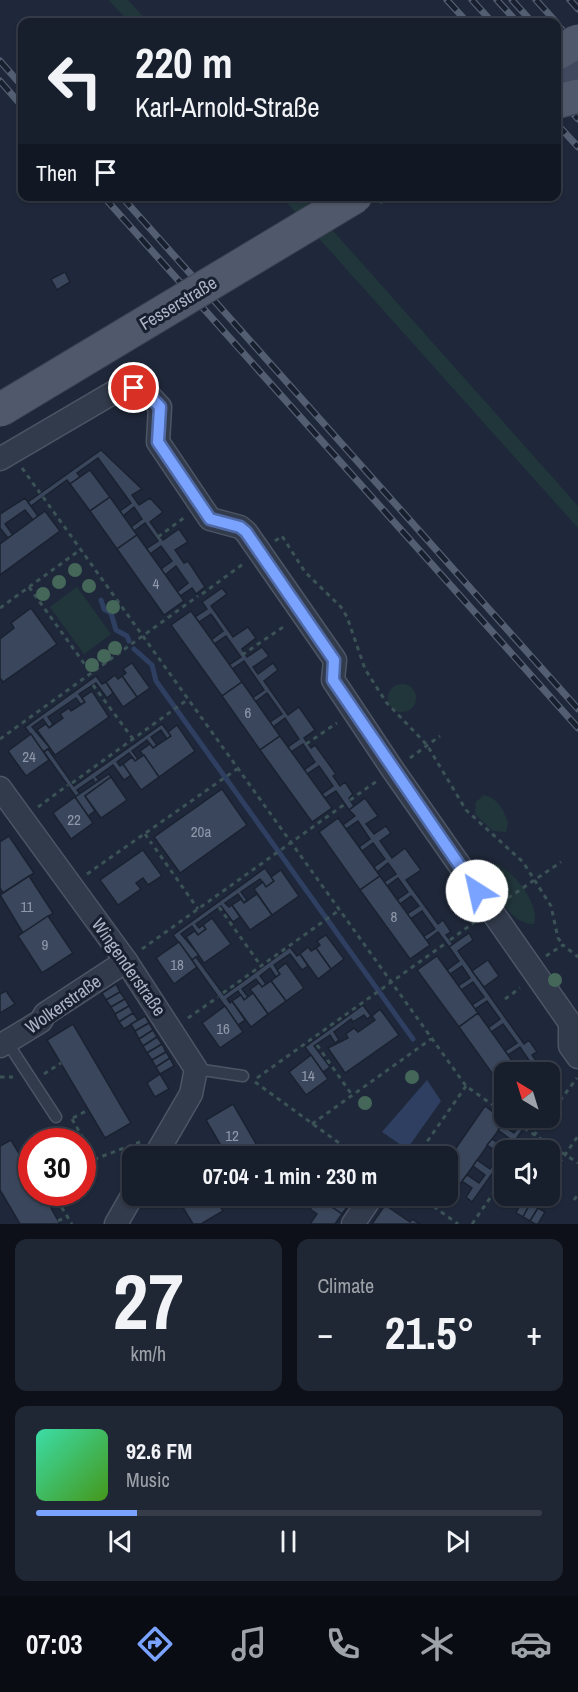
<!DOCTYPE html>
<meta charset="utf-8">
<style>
:root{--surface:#171e2c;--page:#202734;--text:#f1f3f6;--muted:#9ea2a9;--line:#363c48;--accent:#7aa3ff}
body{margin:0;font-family:"Archivo Narrow",sans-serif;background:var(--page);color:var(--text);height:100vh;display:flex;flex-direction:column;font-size:22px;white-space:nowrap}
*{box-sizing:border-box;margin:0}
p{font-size:20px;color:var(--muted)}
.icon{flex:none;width:33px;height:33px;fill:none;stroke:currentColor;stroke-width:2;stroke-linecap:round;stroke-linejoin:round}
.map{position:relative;height:1224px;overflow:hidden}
.sheet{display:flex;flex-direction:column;gap:15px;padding:15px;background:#0d1018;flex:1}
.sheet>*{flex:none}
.hud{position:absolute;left:18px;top:18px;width:543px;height:183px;border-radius:12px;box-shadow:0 2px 4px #0004,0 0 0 2px var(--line);background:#171e2c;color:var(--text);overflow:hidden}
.needle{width:39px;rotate:322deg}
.buttons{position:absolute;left:494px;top:1062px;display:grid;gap:12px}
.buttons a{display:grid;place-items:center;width:66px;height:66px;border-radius:12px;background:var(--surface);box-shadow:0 2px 4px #0004,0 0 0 2px var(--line);font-size:30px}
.speed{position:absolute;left:18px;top:1128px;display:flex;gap:12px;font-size:30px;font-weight:700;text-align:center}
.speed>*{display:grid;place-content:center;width:78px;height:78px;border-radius:50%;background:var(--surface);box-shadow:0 2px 4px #0004,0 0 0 2px var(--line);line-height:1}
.speed .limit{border:9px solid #d22;background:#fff;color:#111}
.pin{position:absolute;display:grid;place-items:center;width:51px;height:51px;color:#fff;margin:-26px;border:3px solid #fff;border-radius:50%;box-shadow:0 2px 6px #0007}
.me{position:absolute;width:66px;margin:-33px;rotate:325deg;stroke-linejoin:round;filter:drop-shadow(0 0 4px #0008)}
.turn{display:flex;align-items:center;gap:21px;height:126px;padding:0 18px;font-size:27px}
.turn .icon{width:78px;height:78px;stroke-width:2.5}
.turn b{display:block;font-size:42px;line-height:51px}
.then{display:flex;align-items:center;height:57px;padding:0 18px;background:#0003;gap:12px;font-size:22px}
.big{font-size:45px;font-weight:700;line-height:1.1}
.sheet .widget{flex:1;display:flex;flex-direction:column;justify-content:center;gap:9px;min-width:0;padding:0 21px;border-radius:12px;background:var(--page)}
.sheet .dial{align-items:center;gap:0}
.dial b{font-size:78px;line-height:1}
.song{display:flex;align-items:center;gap:18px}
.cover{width:72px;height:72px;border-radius:9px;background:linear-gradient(135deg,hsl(160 70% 55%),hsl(100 70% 35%))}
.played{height:6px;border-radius:3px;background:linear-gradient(90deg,var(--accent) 20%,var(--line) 20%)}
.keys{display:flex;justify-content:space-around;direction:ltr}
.heat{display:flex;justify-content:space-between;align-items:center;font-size:33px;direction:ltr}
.sheet .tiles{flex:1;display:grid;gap:15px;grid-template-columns:1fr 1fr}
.widget:last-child{grid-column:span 2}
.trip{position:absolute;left:122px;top:1146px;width:336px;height:60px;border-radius:12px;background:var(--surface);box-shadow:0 2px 4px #0004,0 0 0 2px var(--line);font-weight:700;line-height:60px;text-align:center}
.dock{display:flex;height:96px;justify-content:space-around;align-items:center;background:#090c12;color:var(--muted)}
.dock .icon{width:42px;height:42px}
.dock .selected{color:var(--accent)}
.dock b{font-size:27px;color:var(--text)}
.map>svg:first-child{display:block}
</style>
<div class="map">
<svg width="578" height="1224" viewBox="0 0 578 1224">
<rect width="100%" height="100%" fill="#1f283a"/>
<!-- green -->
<g fill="#21363b">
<polygon points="109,0 128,0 148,22 129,22"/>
<polygon points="282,197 303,197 578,506 578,528"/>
<polygon points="77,587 111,634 84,654 50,607"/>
<circle cx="402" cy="698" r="14"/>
<path d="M484 795C498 798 504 811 508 823L506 832 493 831 475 814 476 802Z"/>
<path d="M496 864C514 871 540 904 534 924 512 926 485 885 491 865Z"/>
</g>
<!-- water -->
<polygon fill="#2f3f61" points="427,1080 441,1101 407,1149 382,1132"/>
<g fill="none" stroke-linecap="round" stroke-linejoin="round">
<!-- stream -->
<g stroke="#2f3f61" stroke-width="5">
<polyline points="101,600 104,609 111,613 116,630 127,636 129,641"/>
<polyline points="134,649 152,665 156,681 413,1039"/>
</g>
</g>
<!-- building -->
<g fill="#3a465b" stroke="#1a2231" stroke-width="1.5">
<polygon points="65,272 70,282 57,290 51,279"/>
<polygon points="101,450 142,489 132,495 139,505 150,498 163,512 150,522 163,540 179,529 188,542 175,550 184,563 188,561 205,587 196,594 192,588 180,596 177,592 188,583 176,566 165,575 161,569 172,561 161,546 150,554 146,549 158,541 145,523 134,531 131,527 142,519 134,507 123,516 120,511 131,503 98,458 77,473 80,477 70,484 67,480 31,506 28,502"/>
<polygon points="90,470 110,497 90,511 70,484"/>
<polygon points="110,497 137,535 117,549 90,511"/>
<polygon points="25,498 38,516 33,520 25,510 5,524 13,535 8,538 0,528 0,514"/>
<polygon points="45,511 60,531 0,575 0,544"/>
<polygon points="137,535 184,601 164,615 117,549"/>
<polygon points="222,588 227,594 211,606 233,637 248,627 256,638 242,649 247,657 262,647 269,656 253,667 258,674 273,663 278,670 264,681 288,715 299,707 315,730 304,738 311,748 315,745 336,774 333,776 340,786 345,782 353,794 349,798 354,806 349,810 336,791 325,798 322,794 333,786 319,766 307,774 304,770 315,762 303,744 291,752 288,747 299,739 285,718 273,727 270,722 282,714 267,693 255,702 252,698 264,690 244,661 232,669 229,665 241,657 226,636 214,644 211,640 223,631 211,614 199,622 195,617 207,609 202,602"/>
<polygon points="31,608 57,644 3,682 0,678 0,639 14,628 11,623"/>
<polygon points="191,611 242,682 222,696 171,625"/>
<polygon points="132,663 150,688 137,697 122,676 126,673 123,669"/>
<polygon points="115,675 118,679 122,676 137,697 123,707 106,682"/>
<polygon points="96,676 102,684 106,682 113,693 107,698 96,683 79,694 85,702 81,705 76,698 48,717 53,724 49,728 43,719 32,727 50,748 43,752 25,727"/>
<polygon points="242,682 280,736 260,750 222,696"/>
<polygon points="92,691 109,717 55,755 37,730 46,724 49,728 63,718 60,714 69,708 71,711 85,702 82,698"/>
<polygon points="162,724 171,736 167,739 161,730 151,737 157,745 153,748 147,740 132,751 138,759 135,761 129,753 117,762 120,766 123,764 131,775 124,780 113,765 96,777 99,780 95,783 93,779 77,790 80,794 76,797 44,752 48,749 74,786"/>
<polygon points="177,725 195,751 159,777 140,751 150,744 153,748 171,736 168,732"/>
<polygon points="31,734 49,760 26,776 8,751"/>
<polygon points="280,736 332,808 312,822 260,750"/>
<polygon points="144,755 159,777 141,790 123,764 132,757 135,761"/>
<polygon points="109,774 111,777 85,796 95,811 88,816 75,797"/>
<polygon points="111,777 127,800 101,818 85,796"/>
<polygon points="222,789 247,825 180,873 154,837"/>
<polygon points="75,797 93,823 71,839 53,813"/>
<polygon points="365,798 378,816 366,824 374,834 386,826 391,833 380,841 392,858 405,848 421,870 406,880 438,924 443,920 451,932 446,935 453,944 449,947 438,932 426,941 423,937 435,929 422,911 410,919 407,914 419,906 411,896 400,904 397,900 408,892 398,878 387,886 384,882 396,874 388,863 377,872 374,867 385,859 373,843 362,851 359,847 370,839 358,821 346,829 343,825 355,816 349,810"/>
<polygon points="338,818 380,876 360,890 319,832"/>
<polygon points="9,836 34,873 3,893 0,888 0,842"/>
<polygon points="143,850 162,876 148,885 143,878 136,883 141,889 118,905 100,880"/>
<polygon points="265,868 274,881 266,887 260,879 241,892 247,900 244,903 238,894 225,903 229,907 232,905 240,917 233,922 221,906 196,924 199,928 203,925 206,929 198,935 192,926 181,934 199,955 192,960 173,935"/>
<polygon points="281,870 299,896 272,915 254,889 263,882 266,887 274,881 271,877"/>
<polygon points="29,876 53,913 23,933 0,895"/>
<polygon points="380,876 430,945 410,959 360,890"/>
<polygon points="257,894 272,915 250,930 232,905 241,899 244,903"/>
<polygon points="48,916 73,953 42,973 18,936"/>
<polygon points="212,918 231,944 204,963 186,937 195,931 198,935 206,929 203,925"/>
<polygon points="469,933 473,940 458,951 524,1044 529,1040 537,1052 532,1055 544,1072 537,1070 524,1072 533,1066 520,1047 508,1055 505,1051 517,1043 503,1024 491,1032 488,1028 500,1019 487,1001 475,1009 472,1005 484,997 473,982 461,990 458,986 470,978 462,966 450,974 447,970 459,961 449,947"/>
<polygon points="326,935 344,959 331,969 316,948 320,945 317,941"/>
<polygon points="179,942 197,967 174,984 156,958"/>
<polygon points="290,947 297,956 300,954 308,966 302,970 290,954 274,965 280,974 276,977 270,968 260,976 266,984 262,987 256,979 242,989 248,997 244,1000 238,991 227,999 230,1003 232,1001 245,1020 238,1025 192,960 196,957 224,995"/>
<polygon points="308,947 311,951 316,948 331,969 318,979 300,954"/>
<polygon points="437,956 478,1013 459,1027 417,970"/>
<polygon points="488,960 499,976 484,987 472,971"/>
<polygon points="286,963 304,988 286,1001 271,981 280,974 277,970"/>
<polygon points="271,981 286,1001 268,1014 250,989 259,983 262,987"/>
<polygon points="116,984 120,992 106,1000 102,993"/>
<polygon points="6,991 15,1004 0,1013 0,994"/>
<polygon points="120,992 125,999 111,1007 106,1000"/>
<polygon points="253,993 268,1014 251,1027 232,1001 241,995 244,1000"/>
<polygon points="125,999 129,1006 115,1014 111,1007"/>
<polygon points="363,1005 371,1016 367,1019 364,1015 353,1022 351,1019 334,1032 339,1040 335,1043 330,1035 314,1046 330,1067 323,1072 305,1047"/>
<polygon points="129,1006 133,1013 119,1022 115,1014"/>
<polygon points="225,1006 243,1032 220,1048 202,1023"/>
<polygon points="380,1009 399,1035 345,1073 328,1048 348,1038 346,1034 354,1028 358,1032 375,1020 372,1016"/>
<polygon points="133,1013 138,1020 124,1029 119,1022"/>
<polygon points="478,1013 520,1072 504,1072 504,1090 459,1027"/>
<polygon points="145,1016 149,1023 135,1031 131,1024"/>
<polygon points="149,1023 153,1030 139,1039 135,1031"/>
<polygon points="73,1024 131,1123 105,1138 47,1040"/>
<polygon points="153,1030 157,1037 143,1046 139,1039"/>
<polygon points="157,1037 162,1044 147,1053 143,1046"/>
<polygon points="162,1044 166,1052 152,1060 147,1053"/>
<polygon points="166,1052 170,1058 156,1067 152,1060"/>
<polygon points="311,1055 328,1079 306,1095 289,1072"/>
<polygon points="170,1058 174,1066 160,1074 156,1067"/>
<polygon points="160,1074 169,1089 155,1097 147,1083"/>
<polygon points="233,1104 259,1149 246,1156 227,1156 206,1120"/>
<polygon points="485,1106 505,1121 456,1190 447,1183 447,1161"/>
<polygon points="525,1118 531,1118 508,1150 504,1150 504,1157 472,1202 466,1197 472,1188 462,1181 467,1175 479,1183 485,1175 473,1166 477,1160 490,1169 500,1154 487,1145 492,1139 504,1147 510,1139 498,1130 502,1125 514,1133"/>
<polygon points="11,1140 32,1175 32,1192 42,1192 60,1224 20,1224 0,1190 0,1146"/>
<polygon points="176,1196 214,1196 223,1211 201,1224 193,1224"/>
<polygon points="322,1196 355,1196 342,1214 320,1199"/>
<polygon points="320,1199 342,1214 335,1224 310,1224 317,1214 310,1209"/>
<polygon points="523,1200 530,1204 523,1217 516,1213"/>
<polygon points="530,1204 538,1208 530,1221 523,1217"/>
<polygon points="385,1205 410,1222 412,1219 420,1224 372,1224"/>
<polygon points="538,1208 545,1212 538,1224 535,1224 530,1221"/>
</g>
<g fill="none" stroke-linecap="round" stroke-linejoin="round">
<defs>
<g id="service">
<polyline points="7,1042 56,1117"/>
<polyline points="196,1069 243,1076"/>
</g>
<g id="minor">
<polyline points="0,459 121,388 145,391 160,407 158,442 210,519 240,527 246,532 335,660 333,680 393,770 570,1023 570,1046 578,1057"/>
<polyline points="0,788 126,961 196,1069 191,1094 155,1156"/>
<polyline points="0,1046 41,1021 45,1014 126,961"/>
<polyline points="116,1224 132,1196"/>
<polyline points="353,1224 372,1196"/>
</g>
</defs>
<!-- service casing -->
<use href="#service" stroke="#4d5565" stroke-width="13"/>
<!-- minor casing -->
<use href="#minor" stroke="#4d5565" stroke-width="25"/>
<!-- path -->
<g stroke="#3b5256" stroke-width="3" stroke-dasharray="4.5 4.5" stroke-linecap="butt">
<polyline points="22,468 40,493"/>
<polyline points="43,497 466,1086 504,1113"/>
<polyline points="158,537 185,517"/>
<polyline points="275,541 282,536 305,572 341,607 347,617 365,669 386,702 427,745 466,810 523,862 551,906 558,938 563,945"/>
<polyline points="29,587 91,673"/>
<polyline points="202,594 243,564"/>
<polyline points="0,608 80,550"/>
<polyline points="242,655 286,625"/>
<polyline points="93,685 133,739"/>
<polyline points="0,739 198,596"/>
<polyline points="306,744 337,723"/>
<polyline points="410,758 440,736"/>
<polyline points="72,783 187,700"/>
<polyline points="350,800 377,781"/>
<polyline points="38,807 68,785"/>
<polyline points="145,834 152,844"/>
<polyline points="155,848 198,909"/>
<polyline points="87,874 237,769"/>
<polyline points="508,898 561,862"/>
<polyline points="219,907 261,966"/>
<polyline points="450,940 476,921"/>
<polyline points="142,949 345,804"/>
<polyline points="546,956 563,945 578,957"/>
<polyline points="223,993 338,911"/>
<polyline points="505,999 520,988"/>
<polyline points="188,1018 218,997"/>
<polyline points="317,1045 352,1095"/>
<polyline points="44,1074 61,1063"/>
<polyline points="0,1077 13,1077"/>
<polyline points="257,1078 446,943"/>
<polyline points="255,1082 357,1156"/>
<polyline points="549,1115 577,1078"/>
<polyline points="73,1118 88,1110"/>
<polyline points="510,1118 520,1125"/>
<polyline points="72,1119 95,1159 140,1142"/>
<polyline points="312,1124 431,1039"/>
<polyline points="524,1128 578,1163"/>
<polyline points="523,1150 547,1118"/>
<polyline points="417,1156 466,1086"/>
<polyline points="25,1164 32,1160"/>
<polyline points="549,1178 578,1136"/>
<polyline points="52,1192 72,1224"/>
<polyline points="419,1196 458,1224"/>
<polyline points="574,1200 578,1194"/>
<polyline points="58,1221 67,1216"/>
<polyline points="472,1224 504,1178"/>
</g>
<!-- service -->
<use href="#service" stroke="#323b4b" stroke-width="10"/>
<!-- minor -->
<use href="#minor" stroke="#323b4b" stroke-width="22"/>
<defs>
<g id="rail">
<polyline points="447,0 467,22"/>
<polyline points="472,0 492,22"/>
<polyline points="497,0 517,22"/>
<polyline points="512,0 532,22"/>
<polyline points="536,0 556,22"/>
<polyline points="570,0 578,9"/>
<polyline points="556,23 578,48"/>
<polyline points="556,50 578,75"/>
<polyline points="0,61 22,86"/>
<polyline points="556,67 578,91"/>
<polyline points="0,81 22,106"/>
<polyline points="556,95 578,119"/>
<polyline points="556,123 578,147"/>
<polyline points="103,196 578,728"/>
<polyline points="121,196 578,709"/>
</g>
</defs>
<!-- rail casing -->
<use href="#rail" stroke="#545e72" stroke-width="7"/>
<!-- rail -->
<use href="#rail" stroke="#18202f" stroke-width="4.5" stroke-dasharray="14" stroke-linecap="butt"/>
<defs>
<polyline id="secondary-bridge" points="556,77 578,65"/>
<g id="primary-bridge">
<polyline points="556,54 578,41"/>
<polyline points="556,102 578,96"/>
<polyline points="0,410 356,196"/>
</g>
</defs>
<!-- secondary-bridge casing -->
<use href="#secondary-bridge" stroke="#4d5565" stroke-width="34" stroke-linecap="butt"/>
<!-- primary-bridge casing -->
<use href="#primary-bridge" stroke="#3c4454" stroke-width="35" stroke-linecap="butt"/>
<!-- path-bridge -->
<polyline stroke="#3b5256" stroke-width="3" stroke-dasharray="4.5 4.5" stroke-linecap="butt" points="380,203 392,196"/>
<!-- secondary-bridge -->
<use href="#secondary-bridge" stroke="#40495e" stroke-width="32"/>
<!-- primary-bridge -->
<use href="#primary-bridge" stroke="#50596b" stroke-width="33"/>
</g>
<!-- trees -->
<g fill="#446759">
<circle cx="75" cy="570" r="7"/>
<circle cx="59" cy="582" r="7"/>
<circle cx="89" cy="586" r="7"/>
<circle cx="43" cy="594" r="7"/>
<circle cx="113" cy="607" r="7"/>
<circle cx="115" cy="648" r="7"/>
<circle cx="104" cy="656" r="7"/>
<circle cx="92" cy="665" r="7"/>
<circle cx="555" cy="980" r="7"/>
<circle cx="412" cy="1077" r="7"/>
<circle cx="365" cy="1103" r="7"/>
</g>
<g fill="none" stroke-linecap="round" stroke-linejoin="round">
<defs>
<polyline id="route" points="134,388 145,391 160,407 158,442 210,519 240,527 246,532 334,660 333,680 477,891"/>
</defs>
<!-- route casing -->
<use href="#route" stroke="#4f6aa6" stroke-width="15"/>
<!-- route -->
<use href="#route" stroke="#7aa3ff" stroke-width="10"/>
</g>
<g text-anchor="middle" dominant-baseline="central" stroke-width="6" stroke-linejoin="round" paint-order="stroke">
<!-- number labels -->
<g font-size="15" fill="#9099ac">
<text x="156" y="583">4</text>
<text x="248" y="712">6</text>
<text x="29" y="756">24</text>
<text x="74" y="819">22</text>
<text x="201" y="831">20a</text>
<text x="27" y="906">11</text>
<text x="394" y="916">8</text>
<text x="45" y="944">9</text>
<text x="177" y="964">18</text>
<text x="223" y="1028">16</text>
<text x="308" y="1075">14</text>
<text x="232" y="1135">12</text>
</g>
<!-- street labels -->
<g font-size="18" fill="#adb5c7" stroke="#18202f">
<text transform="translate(178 303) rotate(-31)">Fesserstraße</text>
<text transform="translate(129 967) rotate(55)">Wingenderstraße</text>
<text transform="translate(63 1004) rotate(-35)">Wolkerstraße</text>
</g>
</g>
</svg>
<div class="buttons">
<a><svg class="needle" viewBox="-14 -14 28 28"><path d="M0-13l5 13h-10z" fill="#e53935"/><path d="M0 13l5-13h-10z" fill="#9ea2a9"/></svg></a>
<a><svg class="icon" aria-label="sound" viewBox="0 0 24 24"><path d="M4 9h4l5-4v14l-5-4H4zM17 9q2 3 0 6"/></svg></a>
</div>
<div class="speed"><div class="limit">30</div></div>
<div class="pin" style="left:134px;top:388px;background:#d93025"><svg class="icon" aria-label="arrive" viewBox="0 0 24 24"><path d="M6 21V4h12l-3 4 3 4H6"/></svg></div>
<svg class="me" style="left:477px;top:891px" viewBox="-20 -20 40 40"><circle r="19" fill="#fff"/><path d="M0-13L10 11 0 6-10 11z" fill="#7aa3ff"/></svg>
<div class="trip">07:04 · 1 min · 230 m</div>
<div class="hud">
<div class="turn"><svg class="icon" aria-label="left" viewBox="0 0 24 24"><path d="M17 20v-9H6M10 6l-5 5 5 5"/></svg><div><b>220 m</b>Karl-Arnold-Straße</div></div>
<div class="then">Then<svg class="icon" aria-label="arrive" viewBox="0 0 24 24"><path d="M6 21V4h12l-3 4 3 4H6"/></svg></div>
</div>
</div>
<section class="sheet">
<div class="tiles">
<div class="widget dial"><b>27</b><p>km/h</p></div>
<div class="widget"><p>Climate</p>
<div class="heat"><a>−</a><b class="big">21.5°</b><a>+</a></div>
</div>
<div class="widget">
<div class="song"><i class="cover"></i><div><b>92.6 FM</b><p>Music</p></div></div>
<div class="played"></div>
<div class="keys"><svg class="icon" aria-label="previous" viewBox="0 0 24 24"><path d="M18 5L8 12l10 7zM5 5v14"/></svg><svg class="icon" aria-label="pause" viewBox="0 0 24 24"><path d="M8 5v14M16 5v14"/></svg><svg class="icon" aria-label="next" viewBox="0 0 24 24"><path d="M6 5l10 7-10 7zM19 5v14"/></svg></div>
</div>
</div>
</section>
<nav class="dock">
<b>07:03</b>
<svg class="icon selected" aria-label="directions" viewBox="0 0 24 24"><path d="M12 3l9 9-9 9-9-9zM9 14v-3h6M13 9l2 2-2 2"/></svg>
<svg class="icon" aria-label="music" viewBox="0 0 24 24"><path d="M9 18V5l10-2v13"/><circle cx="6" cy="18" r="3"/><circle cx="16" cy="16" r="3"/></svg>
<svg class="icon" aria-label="phone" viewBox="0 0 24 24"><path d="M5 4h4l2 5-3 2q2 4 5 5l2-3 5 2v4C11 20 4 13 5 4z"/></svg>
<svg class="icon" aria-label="climate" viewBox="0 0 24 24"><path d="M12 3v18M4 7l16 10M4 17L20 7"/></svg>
<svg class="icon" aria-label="car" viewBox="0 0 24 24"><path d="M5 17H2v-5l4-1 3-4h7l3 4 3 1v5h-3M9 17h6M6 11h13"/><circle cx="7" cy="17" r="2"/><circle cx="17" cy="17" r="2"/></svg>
</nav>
